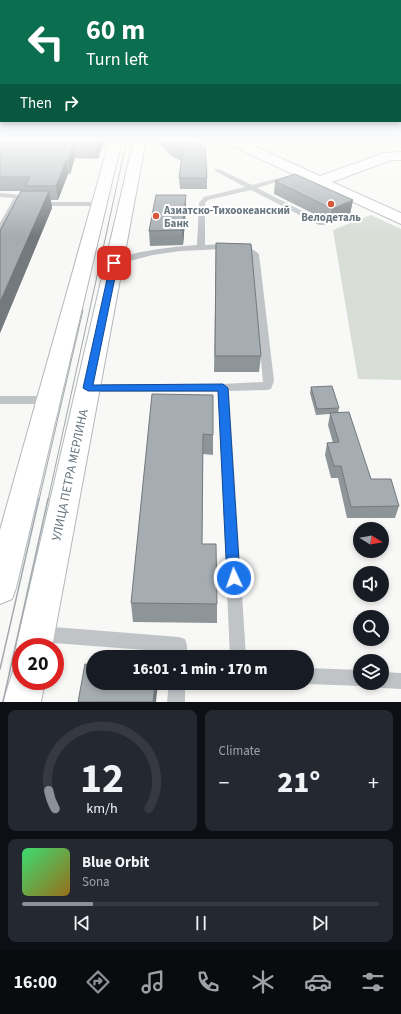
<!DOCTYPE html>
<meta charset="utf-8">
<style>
:root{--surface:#171b24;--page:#242831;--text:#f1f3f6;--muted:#9ea1a6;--line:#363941;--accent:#8c9099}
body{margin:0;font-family:"Source Sans 3",sans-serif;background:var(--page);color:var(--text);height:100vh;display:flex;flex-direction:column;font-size:15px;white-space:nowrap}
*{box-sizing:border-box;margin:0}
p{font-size:13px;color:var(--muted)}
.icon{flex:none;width:22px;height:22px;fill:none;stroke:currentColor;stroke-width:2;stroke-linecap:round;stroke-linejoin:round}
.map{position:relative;height:702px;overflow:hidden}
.panel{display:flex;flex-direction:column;gap:8px;padding:8px;background:#0d0f14;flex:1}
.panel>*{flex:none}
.top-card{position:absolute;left:0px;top:0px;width:401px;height:122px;box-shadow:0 2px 6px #0003;background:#0b6e4f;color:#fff;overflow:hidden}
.needle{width:26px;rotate:101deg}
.fabs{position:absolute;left:353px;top:522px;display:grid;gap:8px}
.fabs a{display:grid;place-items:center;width:36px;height:36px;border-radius:50%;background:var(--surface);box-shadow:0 2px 6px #0003;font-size:20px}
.speed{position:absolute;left:12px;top:638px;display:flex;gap:8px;font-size:20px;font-weight:700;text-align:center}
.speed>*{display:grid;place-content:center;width:52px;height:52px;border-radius:50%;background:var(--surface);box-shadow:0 2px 6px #0003;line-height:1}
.speed .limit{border:6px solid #d22;background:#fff;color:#111}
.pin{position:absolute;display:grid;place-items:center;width:34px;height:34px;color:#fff;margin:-17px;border-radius:8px;box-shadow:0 2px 6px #0006}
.me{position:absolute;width:44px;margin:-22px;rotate:357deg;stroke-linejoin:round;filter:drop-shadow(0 0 3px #0008)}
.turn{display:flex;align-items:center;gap:14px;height:84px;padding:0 20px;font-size:18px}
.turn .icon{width:52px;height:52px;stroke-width:2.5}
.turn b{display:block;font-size:28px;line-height:34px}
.then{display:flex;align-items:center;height:38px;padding:0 20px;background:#0003;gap:8px;font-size:15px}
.big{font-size:30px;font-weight:800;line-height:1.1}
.panel .tile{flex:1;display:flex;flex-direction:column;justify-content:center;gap:6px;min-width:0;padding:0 14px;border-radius:8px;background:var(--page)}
.panel .dial{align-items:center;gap:0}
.dial svg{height:104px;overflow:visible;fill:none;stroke:var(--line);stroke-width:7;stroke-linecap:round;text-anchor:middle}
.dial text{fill:var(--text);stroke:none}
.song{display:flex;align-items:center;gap:12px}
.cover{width:48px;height:48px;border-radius:6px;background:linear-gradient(135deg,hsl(140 70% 55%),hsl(40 70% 35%))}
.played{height:4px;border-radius:2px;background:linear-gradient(90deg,var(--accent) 20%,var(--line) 20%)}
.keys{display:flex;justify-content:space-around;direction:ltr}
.heat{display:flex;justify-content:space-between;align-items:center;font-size:22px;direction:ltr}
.panel .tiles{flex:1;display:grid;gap:8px;grid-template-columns:1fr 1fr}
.tile:last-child{grid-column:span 2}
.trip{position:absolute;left:86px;top:650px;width:228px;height:40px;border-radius:20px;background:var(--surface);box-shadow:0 2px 6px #0003;font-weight:800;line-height:40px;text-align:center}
.menu{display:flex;height:64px;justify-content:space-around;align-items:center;background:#090b0e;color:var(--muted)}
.menu .icon{width:28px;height:28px}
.menu .current{color:var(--accent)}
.menu b{font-size:18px;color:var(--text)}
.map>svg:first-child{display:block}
</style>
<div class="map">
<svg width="401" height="702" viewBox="0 0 401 702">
<rect width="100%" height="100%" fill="#f8f8f6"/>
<!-- green -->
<polygon fill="#d8ddd6" points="371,215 401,229 401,380 358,379 333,230"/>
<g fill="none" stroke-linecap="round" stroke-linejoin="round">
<defs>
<g id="secondary">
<polygon points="110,139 122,139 16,588 12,599 0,604 0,530"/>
<polygon points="134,139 146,139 52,647 21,647 21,658 16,647"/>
<polygon points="222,139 238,139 320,176 384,153 401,152 401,160 391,160 332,182 401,213 401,224 224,142"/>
<polygon points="21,665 21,681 45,681 41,702 3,702 14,668"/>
</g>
</defs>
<!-- secondary casing -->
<use href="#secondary" stroke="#b2b8bc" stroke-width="2"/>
<!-- lane -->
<g fill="#c0c4c7" fill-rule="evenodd">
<polygon points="296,139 305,139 308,141 305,143"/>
<path d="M215 169H219L252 185 299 173V175L257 188 326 223 325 225H319L251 190 208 200 205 203V245C221 244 247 242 259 254L274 381 271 389 267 390 229 391 246 657H230L218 392H88L84 391 83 388 84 385 88 384H223L263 382 251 255 246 252 224 249 180 251 153 255 114 265 110 263C121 252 180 246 197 245L199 203 204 197 245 187 215 171Z"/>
<polygon points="0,193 20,195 21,196 18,202 98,202 102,204 98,206 16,206 4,230 0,232 0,223 14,198 0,197"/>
<polygon points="0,396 50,396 54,397 55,400 54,403 50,404 0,404"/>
<polygon points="41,626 179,637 185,639 187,645 187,657 171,657 171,652 41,642 35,640 33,634 35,628"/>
<polygon points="307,668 360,670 360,683 366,683 360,686 307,684 304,683 307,683"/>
<polygon points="382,672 401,673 401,689 382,688 376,686 375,683 382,683"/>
<polygon points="169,683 185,683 185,702 167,702"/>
</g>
<!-- secondary -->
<use href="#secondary" fill="#fff" fill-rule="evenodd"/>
<!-- tram-far1 -->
<g stroke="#a2a8ad" stroke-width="1">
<polyline points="39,500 83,310"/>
<polyline points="48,500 127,139"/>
</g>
<!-- tram -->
<g stroke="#a2a8ad" stroke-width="1.5">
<polyline points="0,669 39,499"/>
<polyline points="3,702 48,499"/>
</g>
</g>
<!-- wall -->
<g fill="#8e9599">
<polygon points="0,139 105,139 98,159 75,158 70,174 68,174 58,200 51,200 52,208 0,333 0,231 21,191 0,191"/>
<polygon points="157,139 188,139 207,178 207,189 180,189 179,178 181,161 171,156 157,141"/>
<polygon points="275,181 353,200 350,214 330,222 274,194"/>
<polygon points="186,195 186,209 183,245 150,246 149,231"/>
<polygon points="216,243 261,356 259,372 214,372"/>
<polygon points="311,387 339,408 338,413 371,479 399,506 395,518 347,518 338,478 331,478 325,455 327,443 333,443 328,425 330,414 316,415 310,393"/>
<polygon points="152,394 213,435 213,455 203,454 202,544 217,604 217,623 133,622 131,603"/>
</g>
<!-- shaded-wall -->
<g fill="#74797d">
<polygon points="99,139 105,139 98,159 96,146"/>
<polygon points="73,145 75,158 70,174 68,161"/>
<polygon points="66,161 68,174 58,200 56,186"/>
<polygon points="49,191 52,208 0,333 0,302"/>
<polygon points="186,195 186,209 183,245 182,230"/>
<polygon points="353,200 350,214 330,222 332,209"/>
<polygon points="155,683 158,683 156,702 153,702"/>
</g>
<!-- building -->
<g fill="#a5adb2" stroke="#74797d">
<polygon points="0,139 99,139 96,146 73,145 68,161 66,161 56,186 25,186 30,177 0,177"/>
<polygon points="165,139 188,139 205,147 207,178 179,178 183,151 171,145"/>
<polygon points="295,174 353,200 332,209 275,181"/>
<polygon points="21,191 49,191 0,302 0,231"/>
<polygon points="156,195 186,195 182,230 149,231"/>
<polygon points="216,243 251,244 261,356 215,356"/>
<polygon points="332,386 339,408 317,409 311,387"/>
<polygon points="152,394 213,395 213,435 203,434 202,544 216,544 217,604 131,603"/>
<polygon points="349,412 371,479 391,479 399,506 351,507 341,466 334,466 327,443 339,442 330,413"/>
<polygon points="85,664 93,665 93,683 155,683 153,702 78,702"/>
</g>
<!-- sky -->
<linearGradient id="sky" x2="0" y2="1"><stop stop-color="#94bada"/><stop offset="0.59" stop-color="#fcfcfb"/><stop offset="1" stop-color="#fcfcfb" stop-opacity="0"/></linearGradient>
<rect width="401" height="237" fill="url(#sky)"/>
<!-- route -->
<polygon fill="#1a73e8" stroke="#114b97" points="111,261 114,261 118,263 93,385 223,384 228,388 240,578 238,582 234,584 229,582 227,578 218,391 88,391 83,388"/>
<!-- markers -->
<g fill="#d55839" stroke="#fff" stroke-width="1.5">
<circle cx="331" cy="204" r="4"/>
<circle cx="156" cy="216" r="4"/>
</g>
<g text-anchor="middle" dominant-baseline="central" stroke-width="4" stroke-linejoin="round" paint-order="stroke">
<!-- far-poi labels -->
<g font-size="11" font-weight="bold" fill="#66757e" stroke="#fff" text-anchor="start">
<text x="164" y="210">Азиатско-Тихоокеанский<tspan x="164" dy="13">Банк</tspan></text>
<text x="331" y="217" text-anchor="middle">Велодеталь</text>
</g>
<!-- street labels -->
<g font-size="13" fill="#66757e" stroke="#fff">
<text transform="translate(70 475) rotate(-78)">УЛИЦА ПЕТРА МЕРЛИНА</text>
</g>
</g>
</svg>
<div class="fabs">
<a><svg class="needle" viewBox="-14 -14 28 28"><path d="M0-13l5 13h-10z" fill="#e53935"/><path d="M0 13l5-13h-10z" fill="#9ea1a6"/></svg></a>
<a><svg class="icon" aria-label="sound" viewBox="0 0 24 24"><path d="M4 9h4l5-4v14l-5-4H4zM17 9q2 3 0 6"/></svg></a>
<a><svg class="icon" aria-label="search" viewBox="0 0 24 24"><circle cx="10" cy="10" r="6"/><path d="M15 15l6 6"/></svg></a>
<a><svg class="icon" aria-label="layers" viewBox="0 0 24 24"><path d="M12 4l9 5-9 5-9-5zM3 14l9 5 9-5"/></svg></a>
</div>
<div class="speed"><div class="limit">20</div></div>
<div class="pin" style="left:114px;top:263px;background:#d93025"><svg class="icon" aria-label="arrive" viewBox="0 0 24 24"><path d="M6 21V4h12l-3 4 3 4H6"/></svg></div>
<svg class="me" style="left:234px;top:578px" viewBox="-20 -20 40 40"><circle r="17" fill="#1a73e8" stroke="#fff" stroke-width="3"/><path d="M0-11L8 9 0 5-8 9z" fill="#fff"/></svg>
<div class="trip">16:01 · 1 min · 170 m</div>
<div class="top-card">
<div class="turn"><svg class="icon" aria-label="left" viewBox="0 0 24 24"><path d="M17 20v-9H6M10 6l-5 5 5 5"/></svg><div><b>60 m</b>Turn left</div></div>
<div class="then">Then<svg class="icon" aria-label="right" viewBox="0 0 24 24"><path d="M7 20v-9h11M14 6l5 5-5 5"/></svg></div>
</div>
</div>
<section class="panel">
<div class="tiles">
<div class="tile dial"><svg viewBox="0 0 100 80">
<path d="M14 69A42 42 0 1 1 86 69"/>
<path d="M14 69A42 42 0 0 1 9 55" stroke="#8c9099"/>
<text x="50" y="56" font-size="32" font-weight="700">12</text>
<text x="50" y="72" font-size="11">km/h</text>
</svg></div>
<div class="tile"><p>Climate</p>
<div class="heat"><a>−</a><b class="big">21°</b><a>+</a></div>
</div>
<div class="tile">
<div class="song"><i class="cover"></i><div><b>Blue Orbit</b><p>Sona</p></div></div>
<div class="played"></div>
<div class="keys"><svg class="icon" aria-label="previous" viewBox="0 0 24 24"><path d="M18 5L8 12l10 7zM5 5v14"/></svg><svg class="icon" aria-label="pause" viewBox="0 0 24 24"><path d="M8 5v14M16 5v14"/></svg><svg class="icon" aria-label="next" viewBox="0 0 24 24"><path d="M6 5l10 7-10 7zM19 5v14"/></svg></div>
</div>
</div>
</section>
<nav class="menu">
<b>16:00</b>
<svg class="icon current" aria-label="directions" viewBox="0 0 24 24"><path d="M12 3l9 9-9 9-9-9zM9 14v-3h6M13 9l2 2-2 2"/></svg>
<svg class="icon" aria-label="music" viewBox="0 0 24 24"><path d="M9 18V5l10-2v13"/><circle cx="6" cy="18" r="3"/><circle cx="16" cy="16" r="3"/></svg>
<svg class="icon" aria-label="phone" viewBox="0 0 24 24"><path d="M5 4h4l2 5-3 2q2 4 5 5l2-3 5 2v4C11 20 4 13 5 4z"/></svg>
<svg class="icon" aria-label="climate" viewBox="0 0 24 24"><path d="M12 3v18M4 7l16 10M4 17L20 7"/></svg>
<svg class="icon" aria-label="car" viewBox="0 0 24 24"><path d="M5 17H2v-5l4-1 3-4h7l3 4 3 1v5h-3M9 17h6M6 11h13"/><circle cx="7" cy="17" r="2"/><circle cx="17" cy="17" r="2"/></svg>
<svg class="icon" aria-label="filters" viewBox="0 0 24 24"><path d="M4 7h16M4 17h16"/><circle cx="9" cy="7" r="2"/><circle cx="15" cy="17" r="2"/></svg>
</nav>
